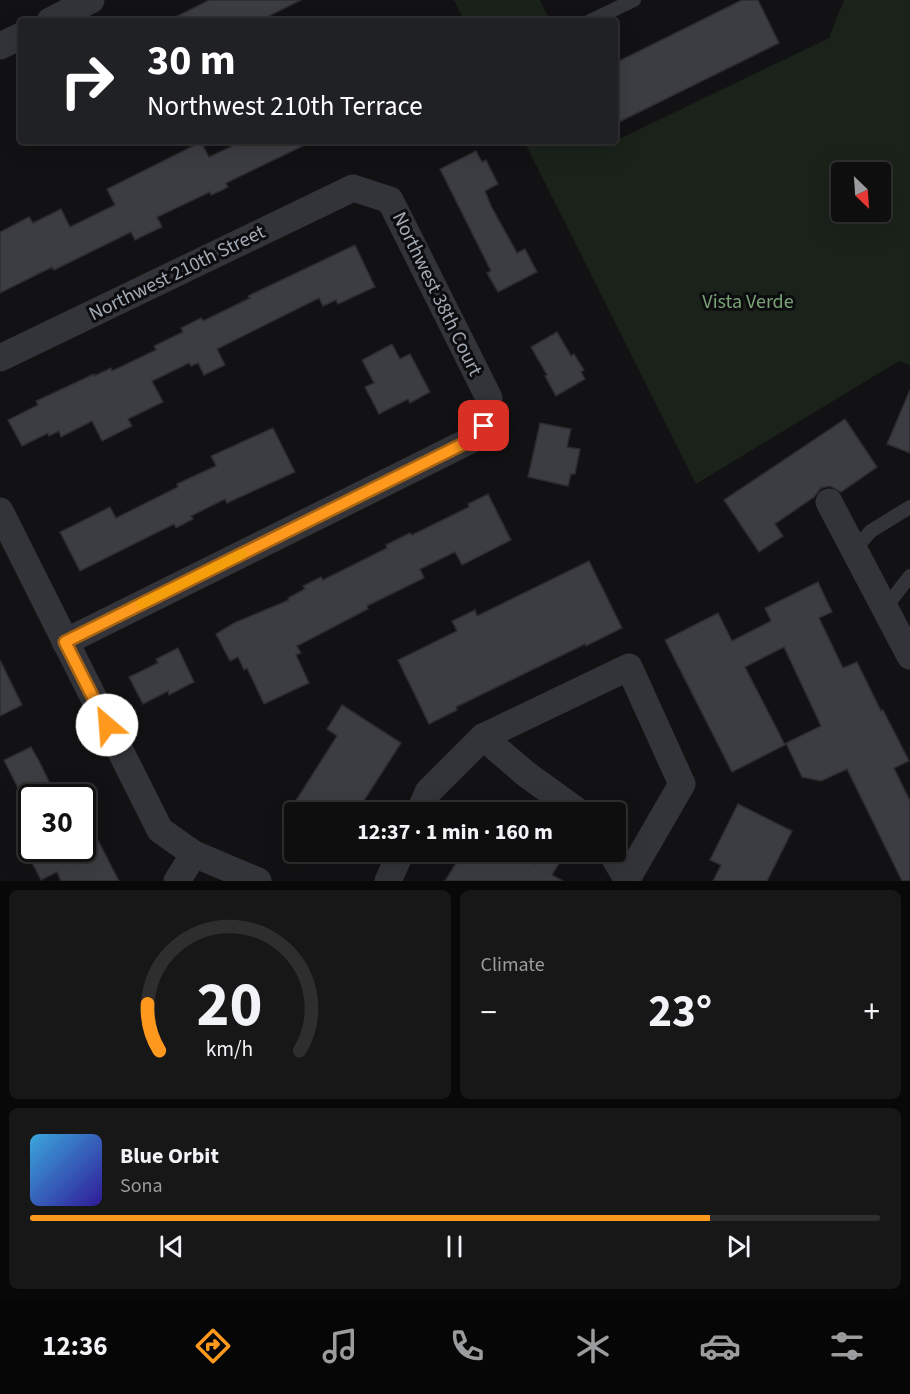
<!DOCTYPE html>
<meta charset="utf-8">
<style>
:root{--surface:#0e0e0f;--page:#171718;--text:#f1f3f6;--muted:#9b9c9e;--line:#2e2e2f;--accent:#ff991e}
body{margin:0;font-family:"Source Sans 3",sans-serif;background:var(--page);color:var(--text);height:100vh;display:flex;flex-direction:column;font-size:22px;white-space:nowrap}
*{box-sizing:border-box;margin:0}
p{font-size:20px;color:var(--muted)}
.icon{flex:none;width:33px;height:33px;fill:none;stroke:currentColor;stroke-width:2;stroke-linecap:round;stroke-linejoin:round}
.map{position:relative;height:881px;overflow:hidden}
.details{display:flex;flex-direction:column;gap:9px;padding:9px;background:#080808;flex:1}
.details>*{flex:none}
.guide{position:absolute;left:18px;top:18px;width:600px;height:126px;border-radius:6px;box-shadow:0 6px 24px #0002,0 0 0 2px var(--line);background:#202124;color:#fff;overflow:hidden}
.needle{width:39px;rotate:155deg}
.controls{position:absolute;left:831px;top:162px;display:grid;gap:12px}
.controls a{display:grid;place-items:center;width:60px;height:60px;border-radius:6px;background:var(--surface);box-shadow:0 6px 24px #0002,0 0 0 2px var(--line);font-size:30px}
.speed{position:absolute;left:18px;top:784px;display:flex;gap:12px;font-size:30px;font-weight:700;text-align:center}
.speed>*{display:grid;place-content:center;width:78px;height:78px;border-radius:50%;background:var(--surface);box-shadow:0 6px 24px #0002,0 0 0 2px var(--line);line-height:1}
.speed .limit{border:3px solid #111;border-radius:9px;background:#fff;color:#111}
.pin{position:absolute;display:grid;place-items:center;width:51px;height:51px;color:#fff;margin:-26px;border-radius:12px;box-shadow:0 3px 9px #0006}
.me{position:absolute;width:66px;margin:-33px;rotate:333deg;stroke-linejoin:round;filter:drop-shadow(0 0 4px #0008)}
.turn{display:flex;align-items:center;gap:21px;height:126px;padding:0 30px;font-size:27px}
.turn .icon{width:78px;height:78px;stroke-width:2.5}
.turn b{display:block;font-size:42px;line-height:51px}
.big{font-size:45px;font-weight:700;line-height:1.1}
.details .tile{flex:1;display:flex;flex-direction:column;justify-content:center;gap:9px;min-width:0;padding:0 21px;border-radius:9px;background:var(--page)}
.details .dial{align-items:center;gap:0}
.dial svg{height:156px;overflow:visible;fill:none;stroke:var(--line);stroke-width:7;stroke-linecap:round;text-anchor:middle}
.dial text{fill:var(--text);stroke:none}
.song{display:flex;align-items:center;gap:18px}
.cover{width:72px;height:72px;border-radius:9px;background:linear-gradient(135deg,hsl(200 70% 55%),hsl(250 70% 35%))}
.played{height:6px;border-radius:3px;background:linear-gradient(90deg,var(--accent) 80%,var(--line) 80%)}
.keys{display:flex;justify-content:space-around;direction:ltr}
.heat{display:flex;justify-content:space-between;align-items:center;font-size:33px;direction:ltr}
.details .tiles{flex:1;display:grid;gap:9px;grid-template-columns:1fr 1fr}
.tile:last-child{grid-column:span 2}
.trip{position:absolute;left:284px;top:802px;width:342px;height:60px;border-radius:6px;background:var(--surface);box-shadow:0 6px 24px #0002,0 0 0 2px var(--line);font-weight:700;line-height:60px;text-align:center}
.dock{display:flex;height:96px;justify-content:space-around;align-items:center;background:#060606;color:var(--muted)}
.dock .icon{width:42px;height:42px}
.dock .on{color:var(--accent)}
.dock b{font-size:27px;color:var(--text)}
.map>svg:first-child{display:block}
</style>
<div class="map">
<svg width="910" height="881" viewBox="0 0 910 881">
<rect width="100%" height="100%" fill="#121214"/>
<!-- green -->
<g fill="#1a221a" fill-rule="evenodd">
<polygon points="454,0 540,0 550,21 464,21"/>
<path d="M844 0H910V365L899 361 696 484 524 141H605L606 144 615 141 829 38ZM842 172H880V212H842Z"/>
</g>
<!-- building -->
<g fill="#3c3d42" stroke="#2c2c30" stroke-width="1.5">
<polygon points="209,0 301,0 259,21 168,21"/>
<polygon points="742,0 758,0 779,43 615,124 615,63"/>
<polygon points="243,141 313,141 226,183 228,187 220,191 211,195 210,192 157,217 162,227 135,240 131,232 54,270 52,267 0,293 0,232 29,217 33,223 61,209 70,227 115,205 107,189 201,142 209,157"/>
<polygon points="476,151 482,162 486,160 498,184 485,191 491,206 517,253 525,249 537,272 498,292 487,273 491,271 440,169"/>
<polygon points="355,245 375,287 338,304 336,300 323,306 319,298 217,349 225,365 204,375 198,363 191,366 189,363 152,381 163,402 128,419 132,426 102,441 92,421 61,437 59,431 49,436 48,433 22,446 8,420 38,405 36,401 94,374 94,376 111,368 112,371 156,350 154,346 183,332 181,328 201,318 203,321 250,298 248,296"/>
<polygon points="557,332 571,356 574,354 584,370 581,372 585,379 556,396 545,376 547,375 531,347"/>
<polygon points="392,344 400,359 410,354 430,392 410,403 408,399 379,414 365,387 374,383 362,360"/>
<polygon points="910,390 910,453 887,444"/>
<polygon points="845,419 877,467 841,492 830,486 821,488 814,497 775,524 783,536 759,552 724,500"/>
<polygon points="540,423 571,429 567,447 580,449 575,474 571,474 568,486 528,477"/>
<polygon points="273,428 295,472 227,503 225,499 191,516 193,519 176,528 174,524 80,571 60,532 110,507 116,518 178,487 177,484 216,466 211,456"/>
<polygon points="488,494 511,540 462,565 455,552 420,569 424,578 367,606 368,609 297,646 301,653 296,655 309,683 264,704 247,668 244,670 238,657 230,661 216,634 234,623 289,600 288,598 305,589 303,586 321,577 323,580 387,548 386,545 410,533 412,535 469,507 468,504"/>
<polygon points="589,561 622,628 586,646 585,644 456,707 457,710 429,724 398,660 457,631 452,621 475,610 477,616"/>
<polygon points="818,582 832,612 819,618 843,668 857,662 881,711 883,710 909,761 894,768 910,801 910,881 902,881 847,769 821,781 802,777 786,743 821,726 784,647 745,667 785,745 732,772 665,640 718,613 732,641 771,621 765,608"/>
<polygon points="178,648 194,682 169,695 168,691 143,704 129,677 158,663 156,659"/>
<polygon points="0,660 22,705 0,716"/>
<polygon points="342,705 401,743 356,813 288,813 337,736 327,729"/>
<polygon points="31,747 39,761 57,798 23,798 4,760"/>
<polygon points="738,804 792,831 767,881 713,881 721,865 710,860"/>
<polygon points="82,809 119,881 61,881 57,872 41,880 25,849 82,849"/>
<polygon points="463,852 517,852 535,864 543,852 566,852 552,875 563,881 445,881"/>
</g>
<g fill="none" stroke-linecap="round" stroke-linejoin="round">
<!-- lane -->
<g stroke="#323439" stroke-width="14">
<polyline points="590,21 634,0"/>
<polyline points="854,550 871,531 910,507"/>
<polyline points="885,608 910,576"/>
</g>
<!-- street -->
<g stroke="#323439" stroke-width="27">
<polyline points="50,21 91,0"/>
<polyline points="0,46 21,36"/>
<polyline points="0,358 353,188 390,200 489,398 484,426 469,441 65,642"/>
<polyline points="829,502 910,656"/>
<polyline points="0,511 160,830 194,854 258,881"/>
<polyline points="419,813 428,792 483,737"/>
<polyline points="580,813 526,774 483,737 629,667 682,784 627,879 611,852"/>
<polyline points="177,881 194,854"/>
<polyline points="388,881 401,852"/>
</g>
</g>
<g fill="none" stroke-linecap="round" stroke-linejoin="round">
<defs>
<polyline id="route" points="107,725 65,642 469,441 484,426"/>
</defs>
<!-- route casing -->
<use href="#route" stroke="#a66314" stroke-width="15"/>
<!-- route -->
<use href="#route" stroke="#ff991e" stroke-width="10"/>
<!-- slow -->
<polyline stroke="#f59e0b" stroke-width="10" points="141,604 242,554"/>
</g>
<g text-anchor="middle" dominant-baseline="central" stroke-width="6" stroke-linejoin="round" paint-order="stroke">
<!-- street labels -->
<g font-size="20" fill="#a2aab6" stroke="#0d0d0f">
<text transform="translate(177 273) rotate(-26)">Northwest 210th Street</text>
<text transform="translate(437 294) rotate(64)">Northwest 38th Court</text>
</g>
<!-- park labels -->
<g font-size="20" fill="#79a377" stroke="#0d0d0f">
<text x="748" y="302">Vista Verde</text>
</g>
</g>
</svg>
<div class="controls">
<a><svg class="needle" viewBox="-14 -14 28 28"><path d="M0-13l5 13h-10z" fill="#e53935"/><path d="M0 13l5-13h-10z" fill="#9b9c9e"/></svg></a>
</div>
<div class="speed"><div class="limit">30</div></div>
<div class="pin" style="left:484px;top:426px;background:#d93025"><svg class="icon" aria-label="arrive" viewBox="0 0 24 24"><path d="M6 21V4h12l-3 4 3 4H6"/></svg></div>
<svg class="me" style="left:107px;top:725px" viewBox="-20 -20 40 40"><circle r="19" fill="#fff"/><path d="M0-13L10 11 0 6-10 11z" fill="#ff991e"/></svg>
<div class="trip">12:37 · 1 min · 160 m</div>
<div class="guide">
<div class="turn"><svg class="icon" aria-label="right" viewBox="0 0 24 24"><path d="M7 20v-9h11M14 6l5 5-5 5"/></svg><div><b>30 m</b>Northwest 210th Terrace</div></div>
</div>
</div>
<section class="details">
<div class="tiles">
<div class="tile dial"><svg viewBox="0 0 100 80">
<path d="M14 69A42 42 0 1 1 86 69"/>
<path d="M14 69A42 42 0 0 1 8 45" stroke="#ff991e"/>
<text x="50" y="56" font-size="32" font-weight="700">20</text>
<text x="50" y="72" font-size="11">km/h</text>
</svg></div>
<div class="tile"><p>Climate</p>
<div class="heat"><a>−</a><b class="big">23°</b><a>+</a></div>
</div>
<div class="tile">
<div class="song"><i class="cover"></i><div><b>Blue Orbit</b><p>Sona</p></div></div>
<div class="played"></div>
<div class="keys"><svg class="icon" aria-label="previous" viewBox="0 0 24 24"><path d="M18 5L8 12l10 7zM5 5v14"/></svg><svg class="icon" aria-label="pause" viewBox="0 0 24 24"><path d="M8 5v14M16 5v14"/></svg><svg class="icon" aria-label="next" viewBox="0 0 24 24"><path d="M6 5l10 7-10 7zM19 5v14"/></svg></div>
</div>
</div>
</section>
<nav class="dock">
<b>12:36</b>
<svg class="icon on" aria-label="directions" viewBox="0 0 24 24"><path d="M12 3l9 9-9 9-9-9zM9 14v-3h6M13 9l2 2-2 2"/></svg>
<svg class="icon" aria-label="music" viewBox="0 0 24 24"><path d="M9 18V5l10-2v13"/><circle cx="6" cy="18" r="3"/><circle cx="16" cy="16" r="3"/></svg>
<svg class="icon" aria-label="phone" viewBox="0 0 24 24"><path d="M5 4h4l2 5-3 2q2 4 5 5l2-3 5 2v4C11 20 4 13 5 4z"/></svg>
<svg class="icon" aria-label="climate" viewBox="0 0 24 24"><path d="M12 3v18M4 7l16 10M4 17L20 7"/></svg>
<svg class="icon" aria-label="car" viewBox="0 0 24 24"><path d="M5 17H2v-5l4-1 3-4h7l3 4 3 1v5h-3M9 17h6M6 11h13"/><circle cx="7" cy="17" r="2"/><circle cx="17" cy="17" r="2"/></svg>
<svg class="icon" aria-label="filters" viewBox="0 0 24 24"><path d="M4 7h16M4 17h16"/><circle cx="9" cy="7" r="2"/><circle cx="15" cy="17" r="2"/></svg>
</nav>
